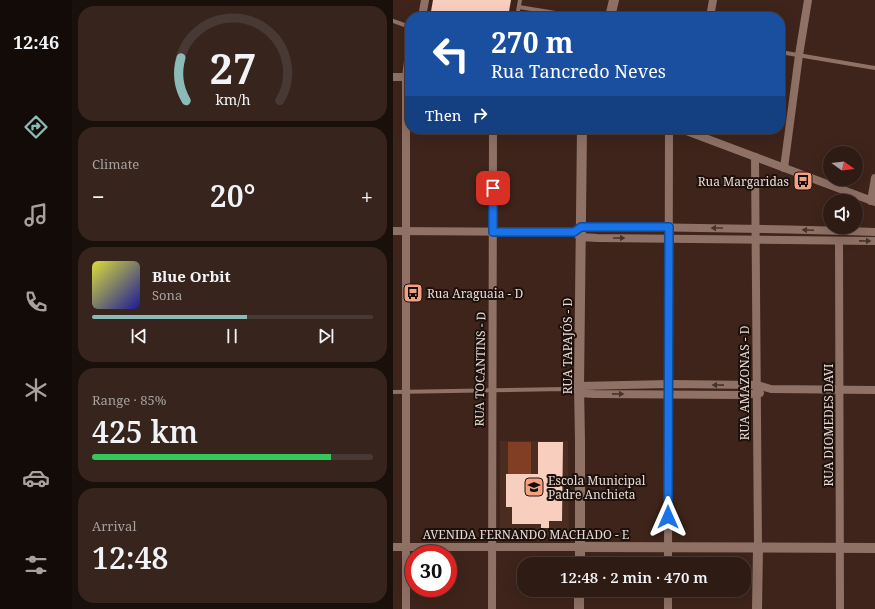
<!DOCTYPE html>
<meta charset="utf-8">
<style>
:root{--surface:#2e1b14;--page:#36241d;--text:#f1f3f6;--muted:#a7a1a0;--line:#493934;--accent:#8bbbb9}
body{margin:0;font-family:"Noto Serif",serif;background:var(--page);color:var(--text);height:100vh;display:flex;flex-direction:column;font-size:15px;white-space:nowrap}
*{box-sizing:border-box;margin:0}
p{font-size:13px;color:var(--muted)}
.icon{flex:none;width:22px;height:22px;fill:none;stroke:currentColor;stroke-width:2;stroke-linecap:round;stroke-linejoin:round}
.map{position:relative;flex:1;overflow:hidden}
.drawer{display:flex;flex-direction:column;gap:6px;padding:6px;background:#190f0b;width:321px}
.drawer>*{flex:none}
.top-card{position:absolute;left:12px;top:12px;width:380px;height:122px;border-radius:16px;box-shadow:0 4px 16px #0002,0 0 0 1px var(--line);background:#1a4fa0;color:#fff;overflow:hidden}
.needle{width:26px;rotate:104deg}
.tools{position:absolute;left:430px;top:146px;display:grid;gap:8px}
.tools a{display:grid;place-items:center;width:40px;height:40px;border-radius:50%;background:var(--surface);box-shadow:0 4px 16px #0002,0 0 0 1px var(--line);font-size:20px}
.speed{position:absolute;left:12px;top:545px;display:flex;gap:8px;font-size:20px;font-weight:700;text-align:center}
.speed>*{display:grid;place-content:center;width:52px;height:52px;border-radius:50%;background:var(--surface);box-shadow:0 4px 16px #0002,0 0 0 1px var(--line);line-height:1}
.speed .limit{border:6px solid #d22;background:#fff;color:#111}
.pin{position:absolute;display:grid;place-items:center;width:34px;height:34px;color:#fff;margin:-17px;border-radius:8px;box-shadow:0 2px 6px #0006}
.me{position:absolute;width:44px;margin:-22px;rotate:0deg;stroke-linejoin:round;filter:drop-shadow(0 0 3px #0008)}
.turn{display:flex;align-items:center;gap:14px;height:84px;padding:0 20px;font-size:18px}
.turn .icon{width:52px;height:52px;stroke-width:2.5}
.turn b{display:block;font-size:28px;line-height:34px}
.then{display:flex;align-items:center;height:38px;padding:0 20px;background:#0003;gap:8px;font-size:15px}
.big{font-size:30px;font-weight:600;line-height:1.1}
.drawer .card{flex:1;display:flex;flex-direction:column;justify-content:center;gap:6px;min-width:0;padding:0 14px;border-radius:16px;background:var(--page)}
.drawer .dial{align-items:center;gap:0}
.dial svg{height:104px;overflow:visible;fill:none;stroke:var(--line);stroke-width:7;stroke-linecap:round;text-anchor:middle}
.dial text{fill:var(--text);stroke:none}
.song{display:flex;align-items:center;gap:12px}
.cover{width:48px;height:48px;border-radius:6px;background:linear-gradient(135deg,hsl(60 70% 55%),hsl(240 70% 35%))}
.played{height:4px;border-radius:2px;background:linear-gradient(90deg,var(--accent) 55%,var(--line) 55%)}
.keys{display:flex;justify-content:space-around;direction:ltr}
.heat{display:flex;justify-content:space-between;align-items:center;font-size:22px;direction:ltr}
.charge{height:6px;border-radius:3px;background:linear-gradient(90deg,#34c759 85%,var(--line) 0)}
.trip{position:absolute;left:124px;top:557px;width:234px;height:40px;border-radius:16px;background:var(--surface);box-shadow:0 4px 16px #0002,0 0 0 1px var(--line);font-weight:600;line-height:40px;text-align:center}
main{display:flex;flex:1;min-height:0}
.menu{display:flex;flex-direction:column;width:72px;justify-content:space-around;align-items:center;background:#120b08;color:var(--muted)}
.menu .icon{width:28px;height:28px}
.menu .selected{color:var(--accent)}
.menu b{font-size:18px;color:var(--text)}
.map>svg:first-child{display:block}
</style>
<main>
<nav class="menu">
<b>12:46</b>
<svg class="icon selected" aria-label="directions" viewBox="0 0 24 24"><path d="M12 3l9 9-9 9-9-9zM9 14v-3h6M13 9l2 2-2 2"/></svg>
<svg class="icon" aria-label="music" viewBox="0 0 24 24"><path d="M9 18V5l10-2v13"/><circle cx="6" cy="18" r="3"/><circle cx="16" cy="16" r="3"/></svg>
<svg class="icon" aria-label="phone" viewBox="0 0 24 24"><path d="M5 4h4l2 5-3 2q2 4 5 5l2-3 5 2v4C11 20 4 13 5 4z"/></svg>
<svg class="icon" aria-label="climate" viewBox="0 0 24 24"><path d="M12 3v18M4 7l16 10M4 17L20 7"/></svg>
<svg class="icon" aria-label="car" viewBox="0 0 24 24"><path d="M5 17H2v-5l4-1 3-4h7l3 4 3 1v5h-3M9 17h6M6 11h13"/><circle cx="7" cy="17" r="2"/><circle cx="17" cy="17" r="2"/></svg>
<svg class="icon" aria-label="filters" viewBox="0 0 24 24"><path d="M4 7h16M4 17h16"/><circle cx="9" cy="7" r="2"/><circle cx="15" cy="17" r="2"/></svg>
</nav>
<section class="drawer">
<div class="card dial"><svg viewBox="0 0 100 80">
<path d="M14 69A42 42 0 1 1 86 69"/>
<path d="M14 69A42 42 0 0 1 10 36" stroke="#8bbbb9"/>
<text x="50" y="56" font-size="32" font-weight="700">27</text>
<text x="50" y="72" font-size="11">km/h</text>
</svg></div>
<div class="card"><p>Climate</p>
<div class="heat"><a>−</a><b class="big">20°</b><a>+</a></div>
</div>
<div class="card">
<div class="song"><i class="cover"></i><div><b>Blue Orbit</b><p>Sona</p></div></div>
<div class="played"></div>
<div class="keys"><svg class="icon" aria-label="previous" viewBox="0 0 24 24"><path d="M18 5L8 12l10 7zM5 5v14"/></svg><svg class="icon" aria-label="pause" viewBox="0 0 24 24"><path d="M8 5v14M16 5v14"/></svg><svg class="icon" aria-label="next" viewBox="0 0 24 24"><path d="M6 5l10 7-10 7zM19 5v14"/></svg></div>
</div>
<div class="card"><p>Range · 85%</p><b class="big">425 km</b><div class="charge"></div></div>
<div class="card"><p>Arrival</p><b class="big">12:48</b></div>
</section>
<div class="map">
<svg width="482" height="609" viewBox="0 0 482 609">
<rect width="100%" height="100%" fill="#3e241b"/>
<!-- built -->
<polygon fill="#4b2c20" points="107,441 175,441 176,536 107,535"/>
<!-- green -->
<rect fill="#823e24" x="115" y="442" width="23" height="32"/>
<!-- building -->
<g fill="#f8cebf">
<polygon points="40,0 118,0 115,17 37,17"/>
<polygon points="145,442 170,442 169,521 156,521 156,528 148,528 148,524 119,524 119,507 113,507 113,474 145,474"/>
</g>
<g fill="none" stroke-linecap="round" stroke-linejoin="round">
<!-- service -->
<g stroke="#907166" stroke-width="4">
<polyline points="126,7 187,17"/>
<polyline points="124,17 127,0"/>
<polyline points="0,21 17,27"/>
<polyline points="387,52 482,68"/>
<polyline points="0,392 172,389 185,392"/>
</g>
<!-- minor -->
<g stroke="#907166" stroke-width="8">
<polyline points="29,17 32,0"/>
<polyline points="317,17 320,0"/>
<polyline points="0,77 17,77"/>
<polyline points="288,129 482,202"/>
<polyline points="362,157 365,548"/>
<polyline points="391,168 406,55 415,0"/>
<polyline points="478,201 482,178"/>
<path d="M0 231 181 232 188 227C286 227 384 229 482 232"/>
<polyline points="184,234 187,237 204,238 482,241"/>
<polyline points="446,241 447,609"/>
<polyline points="186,386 276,384 364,385 378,389 482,390"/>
<polyline points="186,393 201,394 347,395 367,393"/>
<polyline points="0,547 187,547"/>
<polyline points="275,564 276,129"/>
<polyline points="13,609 13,77 17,45"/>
<polyline points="99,609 100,129"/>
<polyline points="275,609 275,590"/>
</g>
<!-- tertiary -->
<g stroke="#907166" stroke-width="10">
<polyline points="217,17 221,0"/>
<polyline points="187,547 482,548"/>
<polyline points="187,564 187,441 186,386 189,129"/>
<polyline points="186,609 186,590"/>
<polyline points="364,609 365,548"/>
</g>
</g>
<!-- one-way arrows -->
<defs><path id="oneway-solid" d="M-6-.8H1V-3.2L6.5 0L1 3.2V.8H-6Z"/></defs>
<g fill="#45332c">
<use href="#oneway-solid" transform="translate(324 228) rotate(-180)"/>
<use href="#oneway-solid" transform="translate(415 230) rotate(-178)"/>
<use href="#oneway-solid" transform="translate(226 238)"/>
<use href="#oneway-solid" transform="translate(472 241) rotate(1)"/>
<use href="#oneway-solid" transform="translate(325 385) rotate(-179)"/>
<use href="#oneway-solid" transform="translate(225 394) rotate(1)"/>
</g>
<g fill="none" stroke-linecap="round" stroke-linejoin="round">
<defs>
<polyline id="route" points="100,188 100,232 181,232 188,227 276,227 275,517"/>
</defs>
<!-- route casing -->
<use href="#route" stroke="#114b97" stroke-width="10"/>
<!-- route -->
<use href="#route" stroke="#1a73e8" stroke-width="7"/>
</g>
<!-- icons -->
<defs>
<symbol id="bus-square" viewBox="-11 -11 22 22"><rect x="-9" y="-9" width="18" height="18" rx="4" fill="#f3a082" stroke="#1c110d"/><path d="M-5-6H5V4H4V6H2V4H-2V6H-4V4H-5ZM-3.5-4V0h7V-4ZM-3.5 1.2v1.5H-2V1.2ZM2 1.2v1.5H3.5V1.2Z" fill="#111"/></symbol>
<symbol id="school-square" viewBox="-11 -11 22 22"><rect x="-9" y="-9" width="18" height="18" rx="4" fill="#f3a082" stroke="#1c110d"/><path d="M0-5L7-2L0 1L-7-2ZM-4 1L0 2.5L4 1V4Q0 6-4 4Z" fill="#111"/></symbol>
</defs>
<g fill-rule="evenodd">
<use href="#bus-square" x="399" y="170" width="22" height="22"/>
<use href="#bus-square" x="9" y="282" width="22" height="22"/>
<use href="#school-square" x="130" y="476" width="22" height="22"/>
</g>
<g text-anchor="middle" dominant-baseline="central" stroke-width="4" stroke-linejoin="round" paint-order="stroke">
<!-- poi labels -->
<g font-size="12" fill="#ebdad3" stroke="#1c110d" text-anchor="start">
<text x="396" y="181" text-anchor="end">Rua Margaridas</text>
<text x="34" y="293">Rua Araguaia - D</text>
<text x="155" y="480">Escola Municipal<tspan x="155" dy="14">Padre Anchieta</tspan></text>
</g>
<!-- street labels -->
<g font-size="12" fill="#ebdad3" stroke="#1c110d">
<text transform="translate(174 346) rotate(-90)">RUA TAPAJÓS - D</text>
<text transform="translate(87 369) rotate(-89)">RUA TOCANTINS - D</text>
<text transform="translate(351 383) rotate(-90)">RUA AMAZONAS - D</text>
<text transform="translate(435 425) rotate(-90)">RUA DIOMEDES DAVI</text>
<text x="133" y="534">AVENIDA FERNANDO MACHADO - E</text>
</g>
</g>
</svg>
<div class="tools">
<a><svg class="needle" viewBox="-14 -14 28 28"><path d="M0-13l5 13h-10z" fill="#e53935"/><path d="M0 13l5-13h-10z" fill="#a7a1a0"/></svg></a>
<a><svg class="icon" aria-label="sound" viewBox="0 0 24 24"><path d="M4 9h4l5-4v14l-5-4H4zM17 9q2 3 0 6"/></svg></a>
</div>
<div class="speed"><div class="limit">30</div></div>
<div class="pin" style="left:100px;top:188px;background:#d93025"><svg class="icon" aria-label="arrive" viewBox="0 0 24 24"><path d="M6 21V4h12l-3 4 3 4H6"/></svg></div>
<svg class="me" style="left:275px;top:517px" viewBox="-20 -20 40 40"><path d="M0-17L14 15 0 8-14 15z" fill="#1a73e8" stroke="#fff" stroke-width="4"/></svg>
<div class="trip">12:48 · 2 min · 470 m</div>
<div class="top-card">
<div class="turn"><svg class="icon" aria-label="left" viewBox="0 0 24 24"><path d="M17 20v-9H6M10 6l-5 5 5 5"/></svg><div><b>270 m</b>Rua Tancredo Neves</div></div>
<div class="then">Then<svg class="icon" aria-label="right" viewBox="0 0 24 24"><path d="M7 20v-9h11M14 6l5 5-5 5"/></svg></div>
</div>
</div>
</main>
